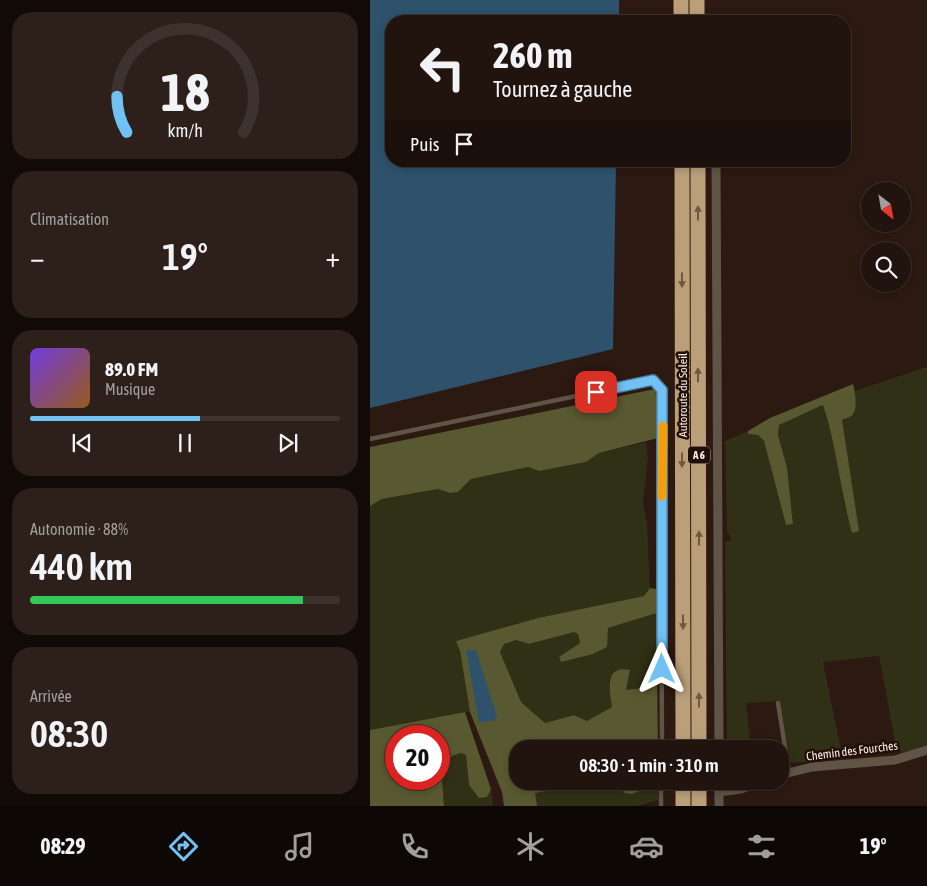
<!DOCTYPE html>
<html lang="fr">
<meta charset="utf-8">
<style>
:root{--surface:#21130d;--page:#2d201b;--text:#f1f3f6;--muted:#a29e9d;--line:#3e322e;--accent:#71c1f5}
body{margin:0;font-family:"Asap Condensed",sans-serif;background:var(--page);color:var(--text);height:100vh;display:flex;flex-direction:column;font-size:19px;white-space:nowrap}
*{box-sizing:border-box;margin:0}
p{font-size:16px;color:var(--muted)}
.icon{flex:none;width:28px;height:28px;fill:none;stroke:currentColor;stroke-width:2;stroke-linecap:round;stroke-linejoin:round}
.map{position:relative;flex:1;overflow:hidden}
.sheet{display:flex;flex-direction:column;gap:12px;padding:12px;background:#120a07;width:370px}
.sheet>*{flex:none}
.hud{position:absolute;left:15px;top:15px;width:466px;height:152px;border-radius:20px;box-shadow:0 2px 8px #0003,0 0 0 1px var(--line);background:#21130d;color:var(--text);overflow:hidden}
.needle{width:32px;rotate:149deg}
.fabs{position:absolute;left:491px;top:182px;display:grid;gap:10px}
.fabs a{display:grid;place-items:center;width:50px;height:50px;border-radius:50%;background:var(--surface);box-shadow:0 2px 8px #0003,0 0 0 1px var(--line);font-size:25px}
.speed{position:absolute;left:15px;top:725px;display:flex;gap:10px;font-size:25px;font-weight:700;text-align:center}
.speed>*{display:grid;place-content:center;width:65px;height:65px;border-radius:50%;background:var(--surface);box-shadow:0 2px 8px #0003,0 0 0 1px var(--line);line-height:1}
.speed .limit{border:8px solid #d22;background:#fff;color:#111}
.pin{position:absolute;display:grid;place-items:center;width:42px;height:42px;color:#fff;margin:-21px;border-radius:10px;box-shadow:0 2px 8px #0006}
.me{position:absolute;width:55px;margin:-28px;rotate:0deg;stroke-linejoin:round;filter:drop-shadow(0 0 4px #0008)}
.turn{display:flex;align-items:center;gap:18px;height:105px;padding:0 25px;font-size:22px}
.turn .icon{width:65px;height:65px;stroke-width:2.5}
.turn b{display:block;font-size:35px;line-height:42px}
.then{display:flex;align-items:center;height:48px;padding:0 25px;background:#0003;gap:10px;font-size:19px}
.big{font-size:38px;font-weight:600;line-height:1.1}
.sheet .card{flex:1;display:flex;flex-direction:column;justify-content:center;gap:8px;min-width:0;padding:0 18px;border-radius:20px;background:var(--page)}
.sheet .dial{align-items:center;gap:0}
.dial svg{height:130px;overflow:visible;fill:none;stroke:var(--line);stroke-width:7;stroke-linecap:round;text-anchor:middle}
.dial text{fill:var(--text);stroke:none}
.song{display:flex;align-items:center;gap:15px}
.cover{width:60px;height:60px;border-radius:8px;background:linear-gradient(135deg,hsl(260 70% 55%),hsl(30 70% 35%))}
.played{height:5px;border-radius:2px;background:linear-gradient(90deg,var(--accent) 55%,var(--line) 55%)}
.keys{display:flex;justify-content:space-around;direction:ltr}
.heat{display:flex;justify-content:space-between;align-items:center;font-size:28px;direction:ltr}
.charge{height:8px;border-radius:4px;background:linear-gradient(90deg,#34c759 88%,var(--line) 0)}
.trip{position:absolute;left:139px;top:740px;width:280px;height:50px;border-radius:20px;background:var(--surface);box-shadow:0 2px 8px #0003,0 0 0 1px var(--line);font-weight:600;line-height:50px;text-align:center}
.menu{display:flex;height:80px;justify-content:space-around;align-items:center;background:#0d0805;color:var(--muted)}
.menu .icon{width:35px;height:35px}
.menu .on{color:var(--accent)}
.menu b{font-size:22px;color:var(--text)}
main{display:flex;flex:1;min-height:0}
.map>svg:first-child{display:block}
</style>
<main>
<section class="sheet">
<div class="card dial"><svg viewBox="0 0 100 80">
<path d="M14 69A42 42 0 1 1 86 69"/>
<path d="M14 69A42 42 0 0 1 8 47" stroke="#71c1f5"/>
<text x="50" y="56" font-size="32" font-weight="700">18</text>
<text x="50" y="72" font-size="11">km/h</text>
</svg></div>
<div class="card"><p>Climatisation</p>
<div class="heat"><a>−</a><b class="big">19°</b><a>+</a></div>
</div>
<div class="card">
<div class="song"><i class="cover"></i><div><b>89.0 FM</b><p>Musique</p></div></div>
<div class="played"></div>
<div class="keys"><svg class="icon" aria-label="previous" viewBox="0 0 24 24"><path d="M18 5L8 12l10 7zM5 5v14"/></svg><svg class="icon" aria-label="pause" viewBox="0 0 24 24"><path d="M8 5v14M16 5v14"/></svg><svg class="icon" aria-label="next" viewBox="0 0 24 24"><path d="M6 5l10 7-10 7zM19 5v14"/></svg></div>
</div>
<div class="card"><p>Autonomie · 88%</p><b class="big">440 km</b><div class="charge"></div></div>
<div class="card"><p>Arrivée</p><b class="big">08:30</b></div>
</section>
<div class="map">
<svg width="557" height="806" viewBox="0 0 557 806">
<rect width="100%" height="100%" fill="#2c1911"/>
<!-- green -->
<g fill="#2f3015">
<path d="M557 367V747L533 754 525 742 509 656 453 662 473 759 421 763 409 701 376 703 381 749H357L355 542 362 540 357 531 355 441 378 431V434L388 435 394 441 416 525 423 524 417 467 408 435 409 424 454 405 467 456 474 504 482 532 472 419C490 414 485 407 485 391Z"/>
<polygon points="276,442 278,458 273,503 277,522 280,588 274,596 168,618 86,641 90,651 100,712 95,712 0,730 0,506 12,499 68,489 80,493 88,492 101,479 158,467 169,471 216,462 229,453"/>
<polygon points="287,613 287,673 281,675 274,688 256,691 239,680 242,707 217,721 203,715 175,723 151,702 130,652 134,644 146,640 159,644 204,632 208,634 210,643 189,657 238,628"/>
<polygon points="91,753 96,755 99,785 117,797 121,789 123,806 74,806 72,778 82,756"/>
<polygon points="232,781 249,781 254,793 262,794 288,784 288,800 268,806 167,806 164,793"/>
</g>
<!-- forest -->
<g fill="#585930" fill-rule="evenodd">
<path d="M483 384C485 391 488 408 483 414 481 418 475 418 472 420L489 531 482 533C470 491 467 446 453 405L409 425 408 435 417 467 423 524 416 525 394 441 388 435 378 434V431L400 418Z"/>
<polygon points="285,389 288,406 288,438 229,453 216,462 169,471 158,467 101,479 88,492 80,493 68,489 12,499 0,506 0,447"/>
<path d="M280 588 286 589 287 613 238 628 237 647 223 654 191 662 189 657 210 643 208 634 204 632 159 644 146 640 134 644 130 652 151 702 175 723 204 715 217 721 242 707C240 692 233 664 260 670L256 690 274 688 281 675 287 673 288 749H148V781H232L165 793 167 806H134L132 792 100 712 90 651 86 641 168 618 274 596Z"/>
<path d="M95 712 121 789 117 797 109 798 99 785 96 755 91 753 82 756 72 778 74 806H0V730ZM69 736V779H26V736Z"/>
<polygon points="249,781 288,781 288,784 262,794 254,793"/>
</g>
<!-- water -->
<g fill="#2e526c">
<polygon points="0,0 249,0 249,21 21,21 21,161 246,161 243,349 0,408"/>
<polygon points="96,650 106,650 127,717 123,721 109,722"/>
</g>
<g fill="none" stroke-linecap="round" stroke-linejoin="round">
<!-- service -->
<g stroke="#5f5445" stroke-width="4.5">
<polyline points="0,439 283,380 292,390 293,411 291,465 292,749"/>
<polyline points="408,703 419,772"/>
<polyline points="291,806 291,781"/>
</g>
<!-- minor -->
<g stroke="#5f5445" stroke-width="9">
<polyline points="346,161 349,749"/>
<polyline points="410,775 442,767 525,760 557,750"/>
<polyline points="349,781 349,806"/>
<polyline points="349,792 371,789 392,781"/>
</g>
<!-- motorway -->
<g stroke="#ba9f79" stroke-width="15">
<polyline points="311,0 311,21"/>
<polyline points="327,0 327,21"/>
<polyline points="312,161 313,749"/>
<polyline points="328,161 329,749"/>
<polyline points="313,781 313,806"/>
<polyline points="329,781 329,806"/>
</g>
</g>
<!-- one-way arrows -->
<defs><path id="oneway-solid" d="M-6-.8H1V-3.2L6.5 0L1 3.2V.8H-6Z" transform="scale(1.25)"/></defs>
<g fill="#6e5840">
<use href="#oneway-solid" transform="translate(328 213) rotate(-90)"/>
<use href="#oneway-solid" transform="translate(312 280) rotate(90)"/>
<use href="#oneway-solid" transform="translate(328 375) rotate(-90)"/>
<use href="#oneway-solid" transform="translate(312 460) rotate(90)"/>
<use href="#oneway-solid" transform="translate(329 538) rotate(-90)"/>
<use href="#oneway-solid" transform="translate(313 622) rotate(90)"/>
<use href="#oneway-solid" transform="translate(329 700) rotate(-90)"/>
</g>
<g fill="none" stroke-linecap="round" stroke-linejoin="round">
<defs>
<polyline id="route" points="226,392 283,380 292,390 292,669"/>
</defs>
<!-- route casing -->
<use href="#route" stroke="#497d9f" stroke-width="12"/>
<!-- route -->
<use href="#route" stroke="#71c1f5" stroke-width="9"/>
<!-- slow -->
<polyline stroke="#f59e0b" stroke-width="9" points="292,496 293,426"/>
</g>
<g text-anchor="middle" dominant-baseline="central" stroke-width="5" stroke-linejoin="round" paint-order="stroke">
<!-- shield labels -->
<rect fill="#221008" stroke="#bbaba6" stroke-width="1" x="318" y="446.5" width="22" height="17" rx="4"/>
<g font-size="11" font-weight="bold" fill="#fceee9">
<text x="329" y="455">A 6</text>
</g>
<!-- street labels -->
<g font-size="12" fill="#fceee9" stroke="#221008">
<text transform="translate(313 395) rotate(-90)">Autoroute du Soleil</text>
<text transform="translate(482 751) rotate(-7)">Chemin des Fourches</text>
</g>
</g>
</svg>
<div class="fabs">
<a><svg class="needle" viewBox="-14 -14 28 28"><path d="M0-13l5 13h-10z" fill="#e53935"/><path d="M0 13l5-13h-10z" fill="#a29e9d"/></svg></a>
<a><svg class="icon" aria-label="search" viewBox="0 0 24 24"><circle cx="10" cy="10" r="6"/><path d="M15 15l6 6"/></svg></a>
</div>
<div class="speed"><div class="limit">20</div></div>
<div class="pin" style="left:226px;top:392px;background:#d93025"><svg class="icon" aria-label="arrive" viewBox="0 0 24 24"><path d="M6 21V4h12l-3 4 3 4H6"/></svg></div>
<svg class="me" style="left:292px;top:669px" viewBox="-20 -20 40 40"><path d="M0-17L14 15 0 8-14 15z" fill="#71c1f5" stroke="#fff" stroke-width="4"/></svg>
<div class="trip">08:30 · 1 min · 310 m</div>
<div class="hud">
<div class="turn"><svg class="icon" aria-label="left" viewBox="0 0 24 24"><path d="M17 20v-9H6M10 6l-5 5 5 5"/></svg><div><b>260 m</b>Tournez à gauche</div></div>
<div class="then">Puis<svg class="icon" aria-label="arrive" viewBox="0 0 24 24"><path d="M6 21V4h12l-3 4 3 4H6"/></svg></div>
</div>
</div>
</main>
<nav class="menu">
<b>08:29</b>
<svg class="icon on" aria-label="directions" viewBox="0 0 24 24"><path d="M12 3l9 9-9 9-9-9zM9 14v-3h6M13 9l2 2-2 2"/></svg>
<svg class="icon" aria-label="music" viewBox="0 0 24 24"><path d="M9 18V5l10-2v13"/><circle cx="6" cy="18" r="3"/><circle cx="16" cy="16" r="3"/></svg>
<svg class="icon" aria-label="phone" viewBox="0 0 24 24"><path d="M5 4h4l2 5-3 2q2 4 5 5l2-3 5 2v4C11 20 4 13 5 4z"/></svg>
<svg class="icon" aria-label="climate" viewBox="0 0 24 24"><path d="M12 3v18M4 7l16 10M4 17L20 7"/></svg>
<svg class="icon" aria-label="car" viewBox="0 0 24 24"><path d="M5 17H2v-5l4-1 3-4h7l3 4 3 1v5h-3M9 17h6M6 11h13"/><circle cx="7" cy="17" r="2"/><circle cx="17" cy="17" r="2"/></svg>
<svg class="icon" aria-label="filters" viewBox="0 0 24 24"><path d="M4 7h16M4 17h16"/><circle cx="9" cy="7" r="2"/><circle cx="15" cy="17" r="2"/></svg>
<b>19°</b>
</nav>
